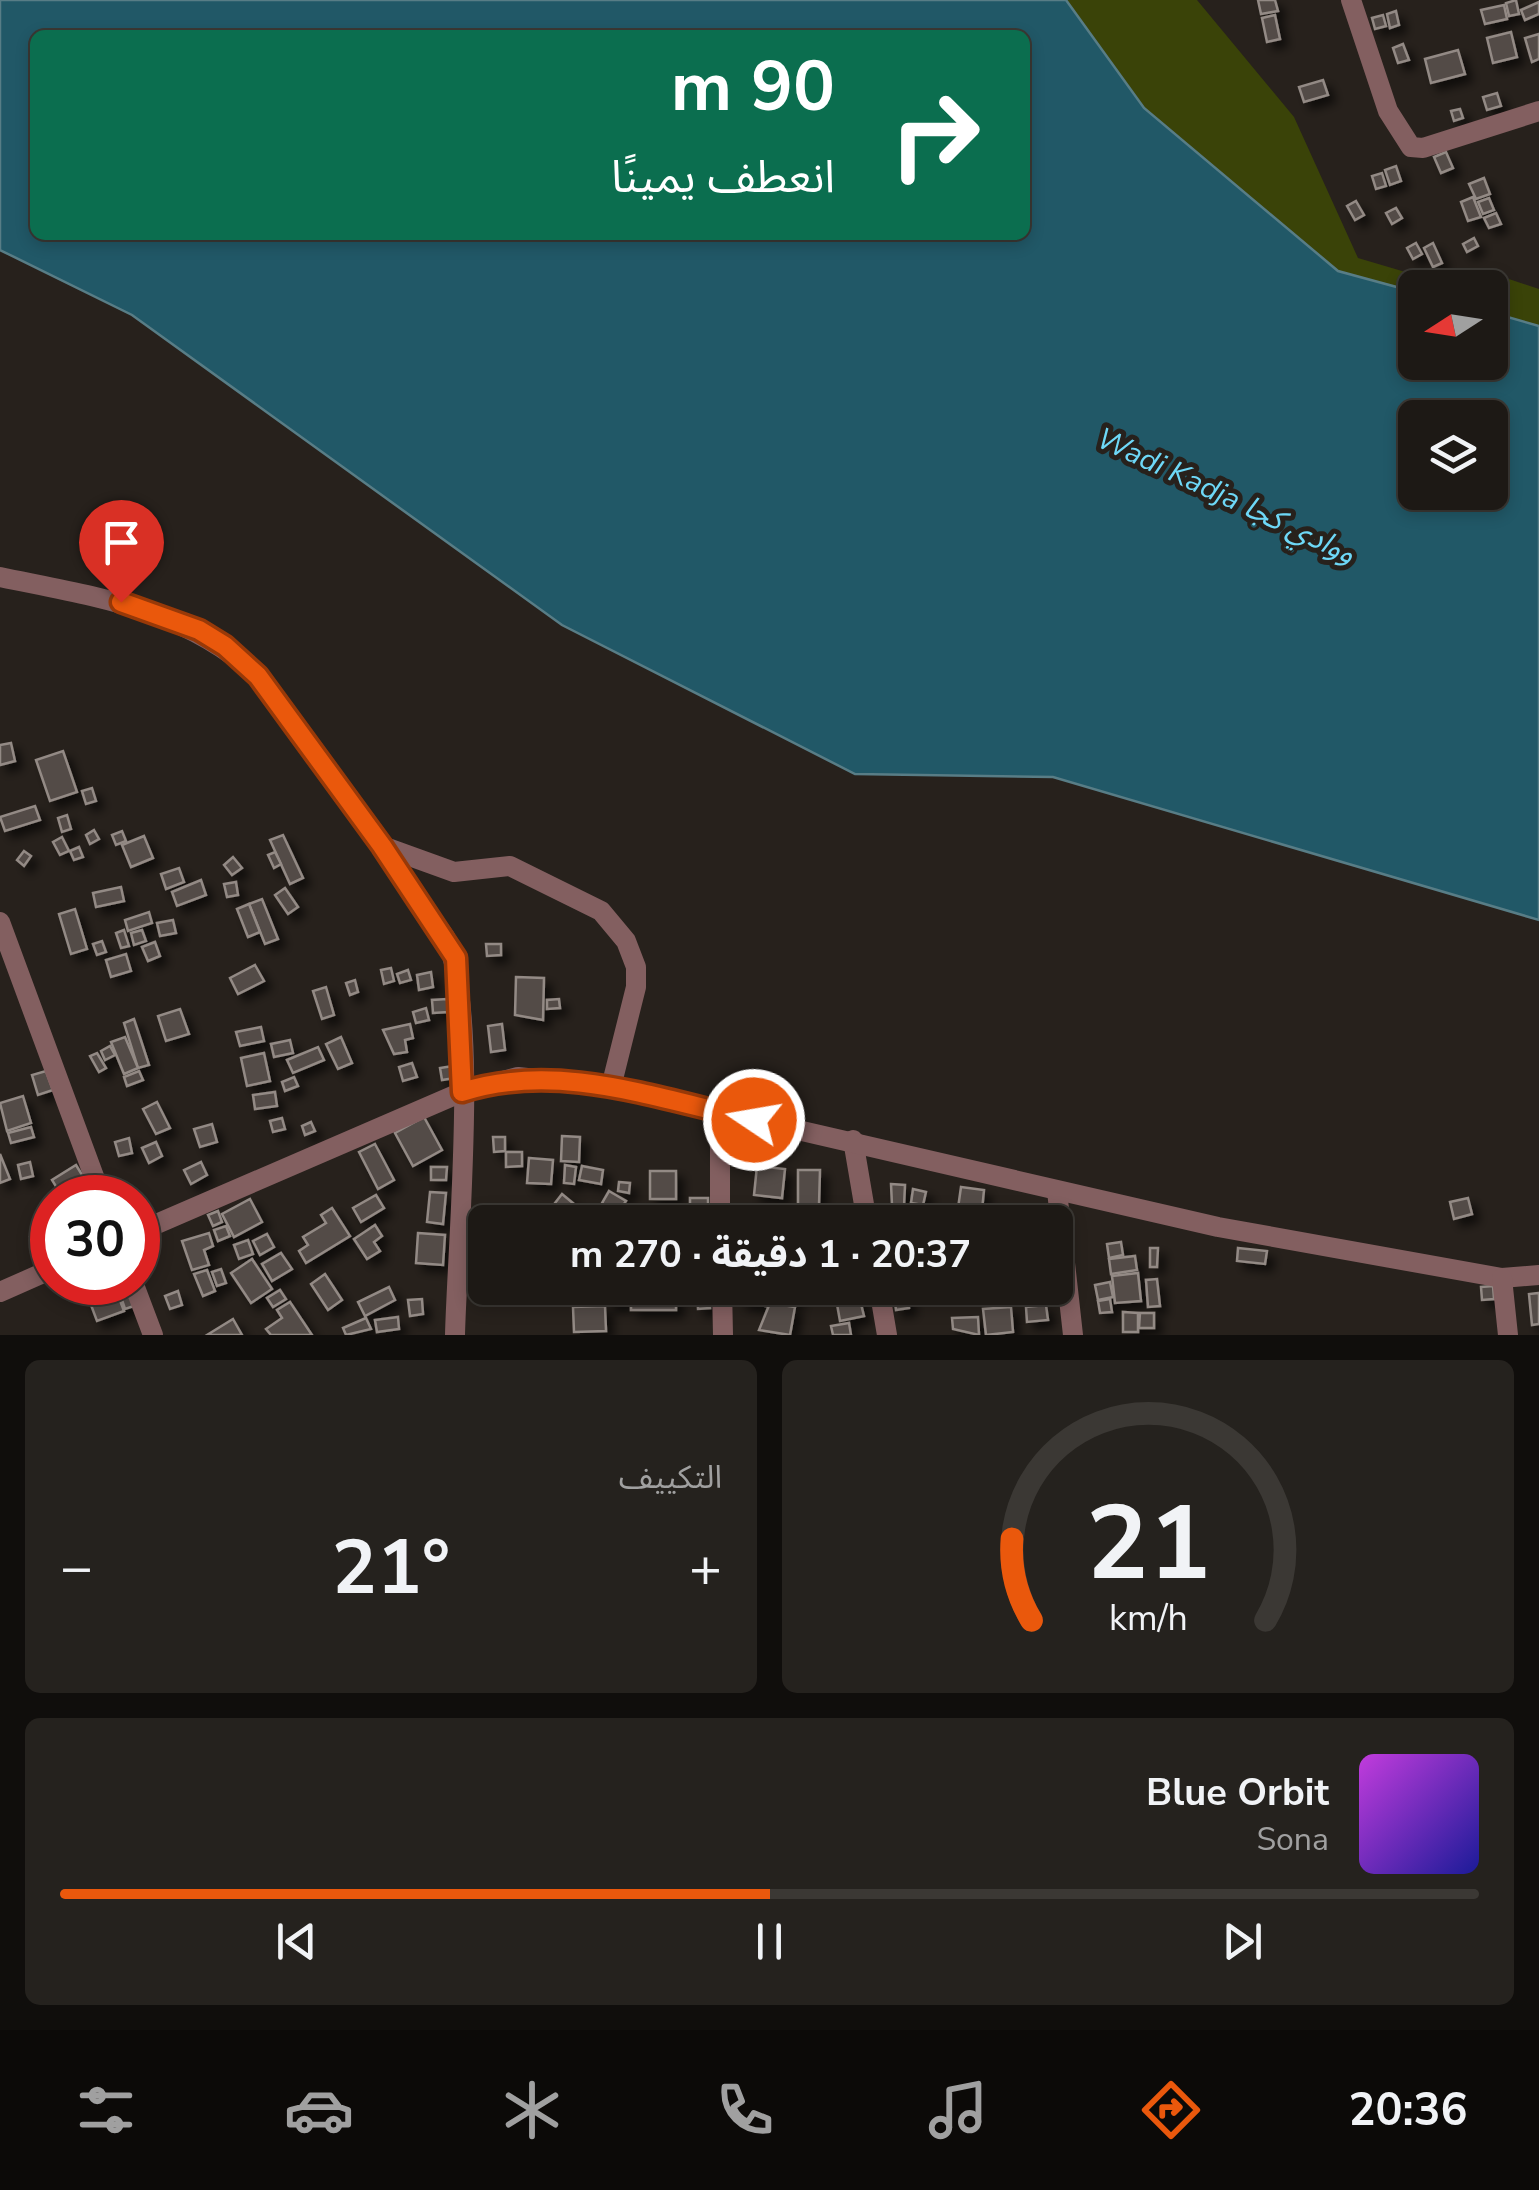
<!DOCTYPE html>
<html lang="ar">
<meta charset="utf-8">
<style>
:root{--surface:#1d1915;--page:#25221e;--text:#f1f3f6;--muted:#a0a0a0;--line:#3b3834;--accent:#ea580c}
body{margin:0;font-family:"Nunito Sans","Noto Sans Arabic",sans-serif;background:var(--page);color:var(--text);direction:rtl;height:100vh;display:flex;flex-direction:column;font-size:38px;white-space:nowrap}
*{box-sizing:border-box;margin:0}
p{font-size:32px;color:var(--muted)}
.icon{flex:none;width:55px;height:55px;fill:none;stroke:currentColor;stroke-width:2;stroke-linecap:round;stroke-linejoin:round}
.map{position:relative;height:1335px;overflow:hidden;direction:ltr}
.panel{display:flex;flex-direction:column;gap:25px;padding:25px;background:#100e0c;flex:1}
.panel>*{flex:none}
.hud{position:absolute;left:30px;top:30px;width:1000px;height:210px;border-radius:15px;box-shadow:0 5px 15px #0003,0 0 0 2px var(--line);direction:rtl;background:#0b6e4f;color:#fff;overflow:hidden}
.needle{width:65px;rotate:258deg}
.fabs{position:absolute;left:1398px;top:270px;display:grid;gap:20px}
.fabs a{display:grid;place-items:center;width:110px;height:110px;border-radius:15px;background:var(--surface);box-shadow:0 5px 15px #0003,0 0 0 2px var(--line);font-size:50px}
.speed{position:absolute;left:30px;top:1175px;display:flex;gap:20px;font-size:50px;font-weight:700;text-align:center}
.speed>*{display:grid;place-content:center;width:130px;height:130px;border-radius:50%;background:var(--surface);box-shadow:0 5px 15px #0003,0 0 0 2px var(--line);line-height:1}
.speed .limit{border:15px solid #d22;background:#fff;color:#111}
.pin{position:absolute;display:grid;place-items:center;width:85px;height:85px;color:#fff;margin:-102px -42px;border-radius:50% 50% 50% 0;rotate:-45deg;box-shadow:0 0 10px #0007}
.pin .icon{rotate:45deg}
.me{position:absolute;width:110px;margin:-55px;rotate:282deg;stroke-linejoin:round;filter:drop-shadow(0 0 8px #0008)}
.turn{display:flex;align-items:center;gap:35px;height:210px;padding:0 30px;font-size:45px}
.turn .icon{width:130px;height:130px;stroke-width:2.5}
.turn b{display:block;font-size:70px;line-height:85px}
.big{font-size:75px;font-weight:700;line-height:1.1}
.panel .widget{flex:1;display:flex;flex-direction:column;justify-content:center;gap:15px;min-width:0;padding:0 35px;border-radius:15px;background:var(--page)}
.panel .dial{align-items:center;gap:0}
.dial svg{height:260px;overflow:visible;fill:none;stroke:var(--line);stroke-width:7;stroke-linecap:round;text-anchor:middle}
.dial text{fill:var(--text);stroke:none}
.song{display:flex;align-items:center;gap:30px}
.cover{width:120px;height:120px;border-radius:15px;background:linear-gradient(135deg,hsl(290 70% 55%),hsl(240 70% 35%))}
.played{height:10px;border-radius:5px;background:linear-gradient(90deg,var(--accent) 50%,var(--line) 50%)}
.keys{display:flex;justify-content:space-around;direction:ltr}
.heat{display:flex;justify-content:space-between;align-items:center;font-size:55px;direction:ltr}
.panel .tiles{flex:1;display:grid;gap:25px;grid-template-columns:1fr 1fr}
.widget:last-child{grid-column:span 2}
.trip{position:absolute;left:468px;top:1205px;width:605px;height:100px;border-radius:15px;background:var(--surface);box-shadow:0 5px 15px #0003,0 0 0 2px var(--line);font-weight:700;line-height:100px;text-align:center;direction:rtl}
.tabs{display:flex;height:160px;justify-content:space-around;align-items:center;background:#0c0a08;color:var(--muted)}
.tabs .icon{width:70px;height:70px}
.tabs .selected{color:var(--accent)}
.tabs b{font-size:45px;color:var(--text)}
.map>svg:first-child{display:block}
</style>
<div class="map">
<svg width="1539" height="1335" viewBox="0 0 1539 1335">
<defs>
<filter id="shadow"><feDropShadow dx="7" dy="7" stdDeviation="5" flood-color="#0009"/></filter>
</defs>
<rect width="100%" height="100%" fill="#27211c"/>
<!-- green -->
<polygon fill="#3a4308" points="1066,0 1197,0 1294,117 1358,258 1429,279 1497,275 1539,289 1539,326 1490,312 1490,288 1415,288 1415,292 1338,271 1144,108"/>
<!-- water -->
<path fill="#215867" stroke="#587d86" stroke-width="2.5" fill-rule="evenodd" d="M0 0H1066L1144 108 1338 271 1415 292V362H1490V312L1539 326V920L1053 777 855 774 562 625 132 315 0 250ZM35 35H1025V235H35ZM1415 418H1490V492H1415Z"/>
<!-- building -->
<g fill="#534b47" stroke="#938a85" stroke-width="2.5" filter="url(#shadow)">
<polygon points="1258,0 1275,0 1278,11 1261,14"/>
<polygon points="1516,0 1519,14 1509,16 1506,3"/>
<polygon points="1539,2 1539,14 1525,20 1521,10"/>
<polygon points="1504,5 1507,19 1485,24 1481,10"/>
<polygon points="1396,11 1399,25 1390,28 1387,14"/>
<polygon points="1275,15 1280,39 1267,42 1262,18"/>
<polygon points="1383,15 1386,26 1375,29 1372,18"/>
<polygon points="1511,32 1517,57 1493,63 1487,38"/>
<polygon points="1539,34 1539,59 1532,62 1525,38"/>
<polygon points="1403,44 1409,60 1398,63 1393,48"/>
<polygon points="1458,50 1465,74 1431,83 1425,59"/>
<polygon points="1323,80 1328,95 1304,102 1299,87"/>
<polygon points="1497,93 1501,106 1487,110 1483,97"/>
<polygon points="1460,109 1463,118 1454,121 1451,111"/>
<polygon points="1446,152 1453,168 1441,173 1434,157"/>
<polygon points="1396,166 1401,181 1390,185 1385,170"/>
<polygon points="1382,173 1386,186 1376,189 1372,176"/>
<polygon points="1484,178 1490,194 1476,199 1469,184"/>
<polygon points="1473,197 1481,217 1468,221 1461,202"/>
<polygon points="1489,198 1494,210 1483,214 1478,202"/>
<polygon points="1356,201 1364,215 1355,220 1347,206"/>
<polygon points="1396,208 1402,218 1392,224 1386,213"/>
<polygon points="1496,213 1501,224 1489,228 1484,218"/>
<polygon points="1474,238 1478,246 1467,252 1463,244"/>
<polygon points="1416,243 1422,254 1413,259 1407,248"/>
<polygon points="1433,243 1442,263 1433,267 1424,248"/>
<polygon points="11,743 15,761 0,765 0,745"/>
<polygon points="63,751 77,792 50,801 36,760"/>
<polygon points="92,788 96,801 86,804 82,791"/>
<polygon points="35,806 40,820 5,831 0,817"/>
<polygon points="67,815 71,829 62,832 58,818"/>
<polygon points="94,830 99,839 90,844 86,835"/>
<polygon points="122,831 126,841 116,845 112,835"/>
<polygon points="283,835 303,878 290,884 270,840"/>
<polygon points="144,836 153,858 131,867 122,845"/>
<polygon points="62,837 69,851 60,855 53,842"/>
<polygon points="79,847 83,857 74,860 70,851"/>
<polygon points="24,851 31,856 24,866 17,860"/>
<polygon points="275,852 281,864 274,868 268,855"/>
<polygon points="233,857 242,868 232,875 224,865"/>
<polygon points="179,868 184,882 166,889 161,874"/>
<polygon points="201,880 206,895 177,906 172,892"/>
<polygon points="236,882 238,895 227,897 224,884"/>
<polygon points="121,887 124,901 96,907 93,893"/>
<polygon points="285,888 298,907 288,914 275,895"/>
<polygon points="262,899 278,939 265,944 249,904"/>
<polygon points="249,904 260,932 248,937 237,909"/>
<polygon points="75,909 87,949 71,954 59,914"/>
<polygon points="149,912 152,923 128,931 125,920"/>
<polygon points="173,920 176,933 160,936 157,923"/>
<polygon points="124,930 129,946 121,948 116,933"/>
<polygon points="142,930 146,941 134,945 131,933"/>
<polygon points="102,941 106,952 97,955 93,944"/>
<polygon points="155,942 160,956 148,961 142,947"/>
<polygon points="486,944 501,944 501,955 487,956"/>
<polygon points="126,954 131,971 111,977 106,960"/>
<polygon points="255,965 264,981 238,994 230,978"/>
<polygon points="391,968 394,981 384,984 381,970"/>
<polygon points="408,970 411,980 400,983 397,974"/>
<polygon points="431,972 433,987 419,990 417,975"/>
<polygon points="516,977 544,978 543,1020 515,1015"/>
<polygon points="355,980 358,992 350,995 346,983"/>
<polygon points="326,987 334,1015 322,1019 313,991"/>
<polygon points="447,999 448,1012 433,1013 432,1000"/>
<polygon points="559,999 560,1008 547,1009 547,1000"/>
<polygon points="426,1008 429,1020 416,1023 413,1012"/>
<polygon points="180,1009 189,1034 166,1041 158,1016"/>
<polygon points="134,1019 149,1065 138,1068 124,1023"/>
<polygon points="410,1024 413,1038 405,1040 407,1052 394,1054 383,1030"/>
<polygon points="502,1024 505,1050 491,1052 488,1026"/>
<polygon points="261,1027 264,1041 240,1046 236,1032"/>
<polygon points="125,1037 138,1068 124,1074 111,1042"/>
<polygon points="341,1037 352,1063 338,1069 326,1044"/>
<polygon points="290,1040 293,1053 274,1057 271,1044"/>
<polygon points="110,1046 115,1055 105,1060 101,1051"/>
<polygon points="318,1047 324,1060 293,1073 287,1060"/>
<polygon points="97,1053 106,1068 99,1072 90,1056"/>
<polygon points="264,1053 270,1081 247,1086 241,1058"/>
<polygon points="412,1063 417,1077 403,1081 399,1067"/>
<polygon points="453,1066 455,1078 442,1080 440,1068"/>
<polygon points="46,1071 53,1090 38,1095 32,1075"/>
<polygon points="139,1071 143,1080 127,1086 124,1077"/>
<polygon points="294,1077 298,1086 285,1091 282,1082"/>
<polygon points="275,1092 277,1106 255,1109 253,1095"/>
<polygon points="23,1096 31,1123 7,1131 0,1103"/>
<polygon points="157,1102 170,1128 156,1134 143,1109"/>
<polygon points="424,1117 442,1150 413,1166 395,1133"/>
<polygon points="282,1118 285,1129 273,1132 270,1121"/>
<polygon points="311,1122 315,1131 305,1135 302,1126"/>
<polygon points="212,1124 217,1142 200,1147 194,1129"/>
<polygon points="31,1127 34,1137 11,1143 8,1133"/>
<polygon points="562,1136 580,1137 579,1162 561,1161"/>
<polygon points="493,1137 505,1137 505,1151 494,1152"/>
<polygon points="129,1138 132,1153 119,1156 115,1142"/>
<polygon points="156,1142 162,1156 149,1163 142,1148"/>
<polygon points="375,1144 394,1180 378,1189 359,1152"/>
<polygon points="506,1152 522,1152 522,1166 506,1167"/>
<polygon points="0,1154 10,1179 0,1183"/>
<polygon points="529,1158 553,1160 551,1184 527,1183"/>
<polygon points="30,1162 33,1176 21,1179 18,1165"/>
<polygon points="201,1162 207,1175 191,1184 184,1170"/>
<polygon points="76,1165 90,1188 75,1198 63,1198 52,1180"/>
<polygon points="565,1165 576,1167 574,1184 564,1183"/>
<polygon points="582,1166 603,1170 601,1184 579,1180"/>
<polygon points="757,1166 785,1169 782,1198 754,1195"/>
<polygon points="431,1167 447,1167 446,1180 431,1180"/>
<polygon points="798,1170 820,1170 819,1205 798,1205"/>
<rect x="650" y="1171" width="26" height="28"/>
<polygon points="619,1182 630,1183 629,1193 618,1191"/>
<polygon points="891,1184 905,1185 904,1206 892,1205"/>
<polygon points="961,1187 984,1190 982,1210 958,1208"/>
<polygon points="913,1189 926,1192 923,1205 911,1203"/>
<polygon points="609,1191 626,1201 618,1213 602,1203"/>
<polygon points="430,1192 446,1193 443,1224 427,1222"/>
<polygon points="562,1194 580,1209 569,1222 561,1222 548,1212"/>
<polygon points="376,1195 384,1208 361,1222 353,1208"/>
<rect x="690" y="1198" width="18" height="14"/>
<polygon points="1468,1198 1472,1214 1454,1219 1450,1202"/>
<polygon points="250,1199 262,1222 234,1237 222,1214"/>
<polygon points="781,1206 792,1206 793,1222 781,1222"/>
<polygon points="332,1208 350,1236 306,1263 299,1251 308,1245 303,1237 326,1223 321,1215"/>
<polygon points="218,1211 222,1222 213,1226 208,1215"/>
<rect x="658" y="1211" width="12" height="11"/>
<polygon points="924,1211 925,1222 883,1222 883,1213"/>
<polygon points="802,1212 816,1213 816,1222 802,1222"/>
<polygon points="375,1225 382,1236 374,1242 380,1251 367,1259 354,1239"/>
<polygon points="226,1226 230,1236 218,1241 214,1230"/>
<polygon points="42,1232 48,1249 36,1253 30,1237"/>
<polygon points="209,1233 213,1246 204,1250 209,1265 192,1270 182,1241"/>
<polygon points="418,1233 445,1235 443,1265 416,1263"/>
<polygon points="267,1234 274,1247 260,1255 253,1241"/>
<polygon points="248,1240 253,1254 239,1259 234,1245"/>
<polygon points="1121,1242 1123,1255 1109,1258 1107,1244"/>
<polygon points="1150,1248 1158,1248 1157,1267 1150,1267"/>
<polygon points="1238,1248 1267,1251 1265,1264 1237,1261"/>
<polygon points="281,1253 292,1269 272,1281 262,1264"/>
<polygon points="1135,1256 1137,1270 1111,1274 1109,1259"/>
<polygon points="252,1259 272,1289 251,1303 231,1273"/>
<polygon points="221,1269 226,1283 217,1286 212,1272"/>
<polygon points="207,1270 215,1291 203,1296 194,1274"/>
<polygon points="1138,1273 1141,1301 1115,1303 1112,1276"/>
<polygon points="325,1274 342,1300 328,1310 311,1284"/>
<polygon points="1157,1279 1160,1306 1148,1307 1146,1280"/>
<polygon points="103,1282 113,1282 124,1311 97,1321 85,1289"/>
<polygon points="116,1282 127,1282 134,1306 125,1309"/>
<polygon points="1110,1282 1113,1297 1098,1300 1095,1285"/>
<polygon points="1493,1286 1494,1299 1482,1300 1481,1287"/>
<polygon points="389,1287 395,1300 365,1316 358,1302"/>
<polygon points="608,1288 624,1288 626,1304 609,1305"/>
<rect x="631" y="1288" width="45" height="22"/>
<polygon points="697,1288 709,1288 710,1308 698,1309"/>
<polygon points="784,1288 796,1288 798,1299 785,1301"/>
<polygon points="842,1288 857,1288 864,1316 840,1321 835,1293 843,1292"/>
<polygon points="907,1288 909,1308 896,1310 893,1289"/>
<polygon points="280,1290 286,1299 273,1307 267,1298"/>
<polygon points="178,1291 182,1305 170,1309 165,1296"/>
<polygon points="742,1291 768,1295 766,1306 740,1302"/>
<polygon points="1539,1293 1539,1324 1532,1325 1529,1294"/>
<polygon points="422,1299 423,1314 410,1316 408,1300"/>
<polygon points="1110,1299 1112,1312 1100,1313 1098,1301"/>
<polygon points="290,1302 312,1335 271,1335 266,1329 282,1318 277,1310"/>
<polygon points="770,1303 795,1307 790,1335 759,1330"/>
<polygon points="1046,1305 1048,1320 1027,1322 1026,1307"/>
<polygon points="605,1306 606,1331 574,1332 573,1307"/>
<polygon points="1011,1307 1013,1332 986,1335 983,1309"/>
<polygon points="1123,1312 1138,1313 1138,1332 1123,1332"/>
<polygon points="1140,1313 1154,1313 1154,1328 1139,1328"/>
<polygon points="398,1317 399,1329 377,1332 375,1320"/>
<polygon points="978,1317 979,1335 953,1329 952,1318"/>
<polygon points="366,1318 371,1329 346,1335 343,1328"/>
<polygon points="233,1319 242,1335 207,1335"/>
<polygon points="849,1323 851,1335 833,1335 831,1326"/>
</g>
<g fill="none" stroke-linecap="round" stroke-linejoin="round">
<!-- street -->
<g stroke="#835f60" stroke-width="20">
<polyline points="1351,0 1388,111 1411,147 1423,148 1539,111"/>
<path d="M0 577C96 597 183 608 258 676L445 937C480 1007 457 1246 455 1335"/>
<polyline points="382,846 454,872 510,866 601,911 626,941 636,967 636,987 611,1087"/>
<polyline points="0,922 102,1198"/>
<polyline points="853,1140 867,1222"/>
<polyline points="1057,1191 1073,1335"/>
<polyline points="720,1222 720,1113"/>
<polyline points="138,1232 462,1092 518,1077 611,1087 1218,1227 1502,1278 1539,1275"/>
<polyline points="1502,1278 1508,1335"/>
<polyline points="133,1282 153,1335"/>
<polyline points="722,1288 723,1335"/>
<polyline points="879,1288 887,1335"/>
<polyline points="0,1292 52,1269"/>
</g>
</g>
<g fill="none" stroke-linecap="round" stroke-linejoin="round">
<defs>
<path id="route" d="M121 602 199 630 225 646 258 676 382 846 456 958 462 1092C558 1061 658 1099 754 1120"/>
</defs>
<!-- route casing -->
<use href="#route" stroke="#983908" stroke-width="25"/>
<!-- route -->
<use href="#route" stroke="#ea580c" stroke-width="18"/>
</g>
<g text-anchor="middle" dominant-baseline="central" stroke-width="10" stroke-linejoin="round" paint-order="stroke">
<!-- water labels -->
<g font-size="30" font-style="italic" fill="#6ed8f7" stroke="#27211c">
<text transform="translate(1226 496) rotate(25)">Wadi Kadja ووادي كجا</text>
</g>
</g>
</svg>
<div class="fabs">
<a><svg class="needle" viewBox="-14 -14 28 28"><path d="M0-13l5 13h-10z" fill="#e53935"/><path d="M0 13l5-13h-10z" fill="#a0a0a0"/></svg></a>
<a><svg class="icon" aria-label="layers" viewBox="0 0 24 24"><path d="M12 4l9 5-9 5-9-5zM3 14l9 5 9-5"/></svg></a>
</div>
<div class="speed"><div class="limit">30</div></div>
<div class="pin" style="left:121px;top:602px;background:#d93025"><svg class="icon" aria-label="arrive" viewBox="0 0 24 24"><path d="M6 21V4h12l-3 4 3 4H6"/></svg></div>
<svg class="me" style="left:754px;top:1120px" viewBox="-20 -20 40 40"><circle r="17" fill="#ea580c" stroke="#fff" stroke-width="3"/><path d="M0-11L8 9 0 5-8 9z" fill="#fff"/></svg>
<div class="trip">20:37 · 1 دقيقة · 270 m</div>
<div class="hud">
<div class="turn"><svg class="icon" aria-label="right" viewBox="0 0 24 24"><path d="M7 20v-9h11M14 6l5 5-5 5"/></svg><div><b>90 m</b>انعطف يمينًا</div></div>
</div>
</div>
<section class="panel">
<div class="tiles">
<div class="widget dial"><svg viewBox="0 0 100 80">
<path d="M14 69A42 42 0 1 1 86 69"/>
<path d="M14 69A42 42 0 0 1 8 44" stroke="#ea580c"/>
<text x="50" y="56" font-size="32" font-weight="700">21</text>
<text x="50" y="72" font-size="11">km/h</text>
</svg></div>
<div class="widget"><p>التكييف</p>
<div class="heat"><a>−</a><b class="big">21°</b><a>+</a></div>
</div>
<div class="widget">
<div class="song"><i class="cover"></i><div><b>Blue Orbit</b><p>Sona</p></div></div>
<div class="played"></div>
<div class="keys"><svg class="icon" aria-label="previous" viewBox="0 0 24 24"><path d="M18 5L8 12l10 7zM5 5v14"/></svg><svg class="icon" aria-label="pause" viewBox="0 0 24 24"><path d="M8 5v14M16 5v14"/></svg><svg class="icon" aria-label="next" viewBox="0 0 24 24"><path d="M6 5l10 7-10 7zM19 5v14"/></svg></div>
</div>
</div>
</section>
<nav class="tabs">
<b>20:36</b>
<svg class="icon selected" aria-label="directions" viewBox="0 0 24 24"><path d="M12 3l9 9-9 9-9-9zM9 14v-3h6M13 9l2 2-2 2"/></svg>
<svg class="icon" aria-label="music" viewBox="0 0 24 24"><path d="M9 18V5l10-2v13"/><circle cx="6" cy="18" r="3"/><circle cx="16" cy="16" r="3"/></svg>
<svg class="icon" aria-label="phone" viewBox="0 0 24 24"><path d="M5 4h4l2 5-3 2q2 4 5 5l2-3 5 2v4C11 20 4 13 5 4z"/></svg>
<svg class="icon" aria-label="climate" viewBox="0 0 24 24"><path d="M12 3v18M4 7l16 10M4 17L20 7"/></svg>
<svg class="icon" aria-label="car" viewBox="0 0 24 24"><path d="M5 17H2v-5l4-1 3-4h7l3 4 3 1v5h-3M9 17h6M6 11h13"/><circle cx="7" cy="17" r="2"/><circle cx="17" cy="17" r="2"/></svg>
<svg class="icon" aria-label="filters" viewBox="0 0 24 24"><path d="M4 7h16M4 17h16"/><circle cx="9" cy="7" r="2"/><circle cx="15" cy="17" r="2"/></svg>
</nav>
